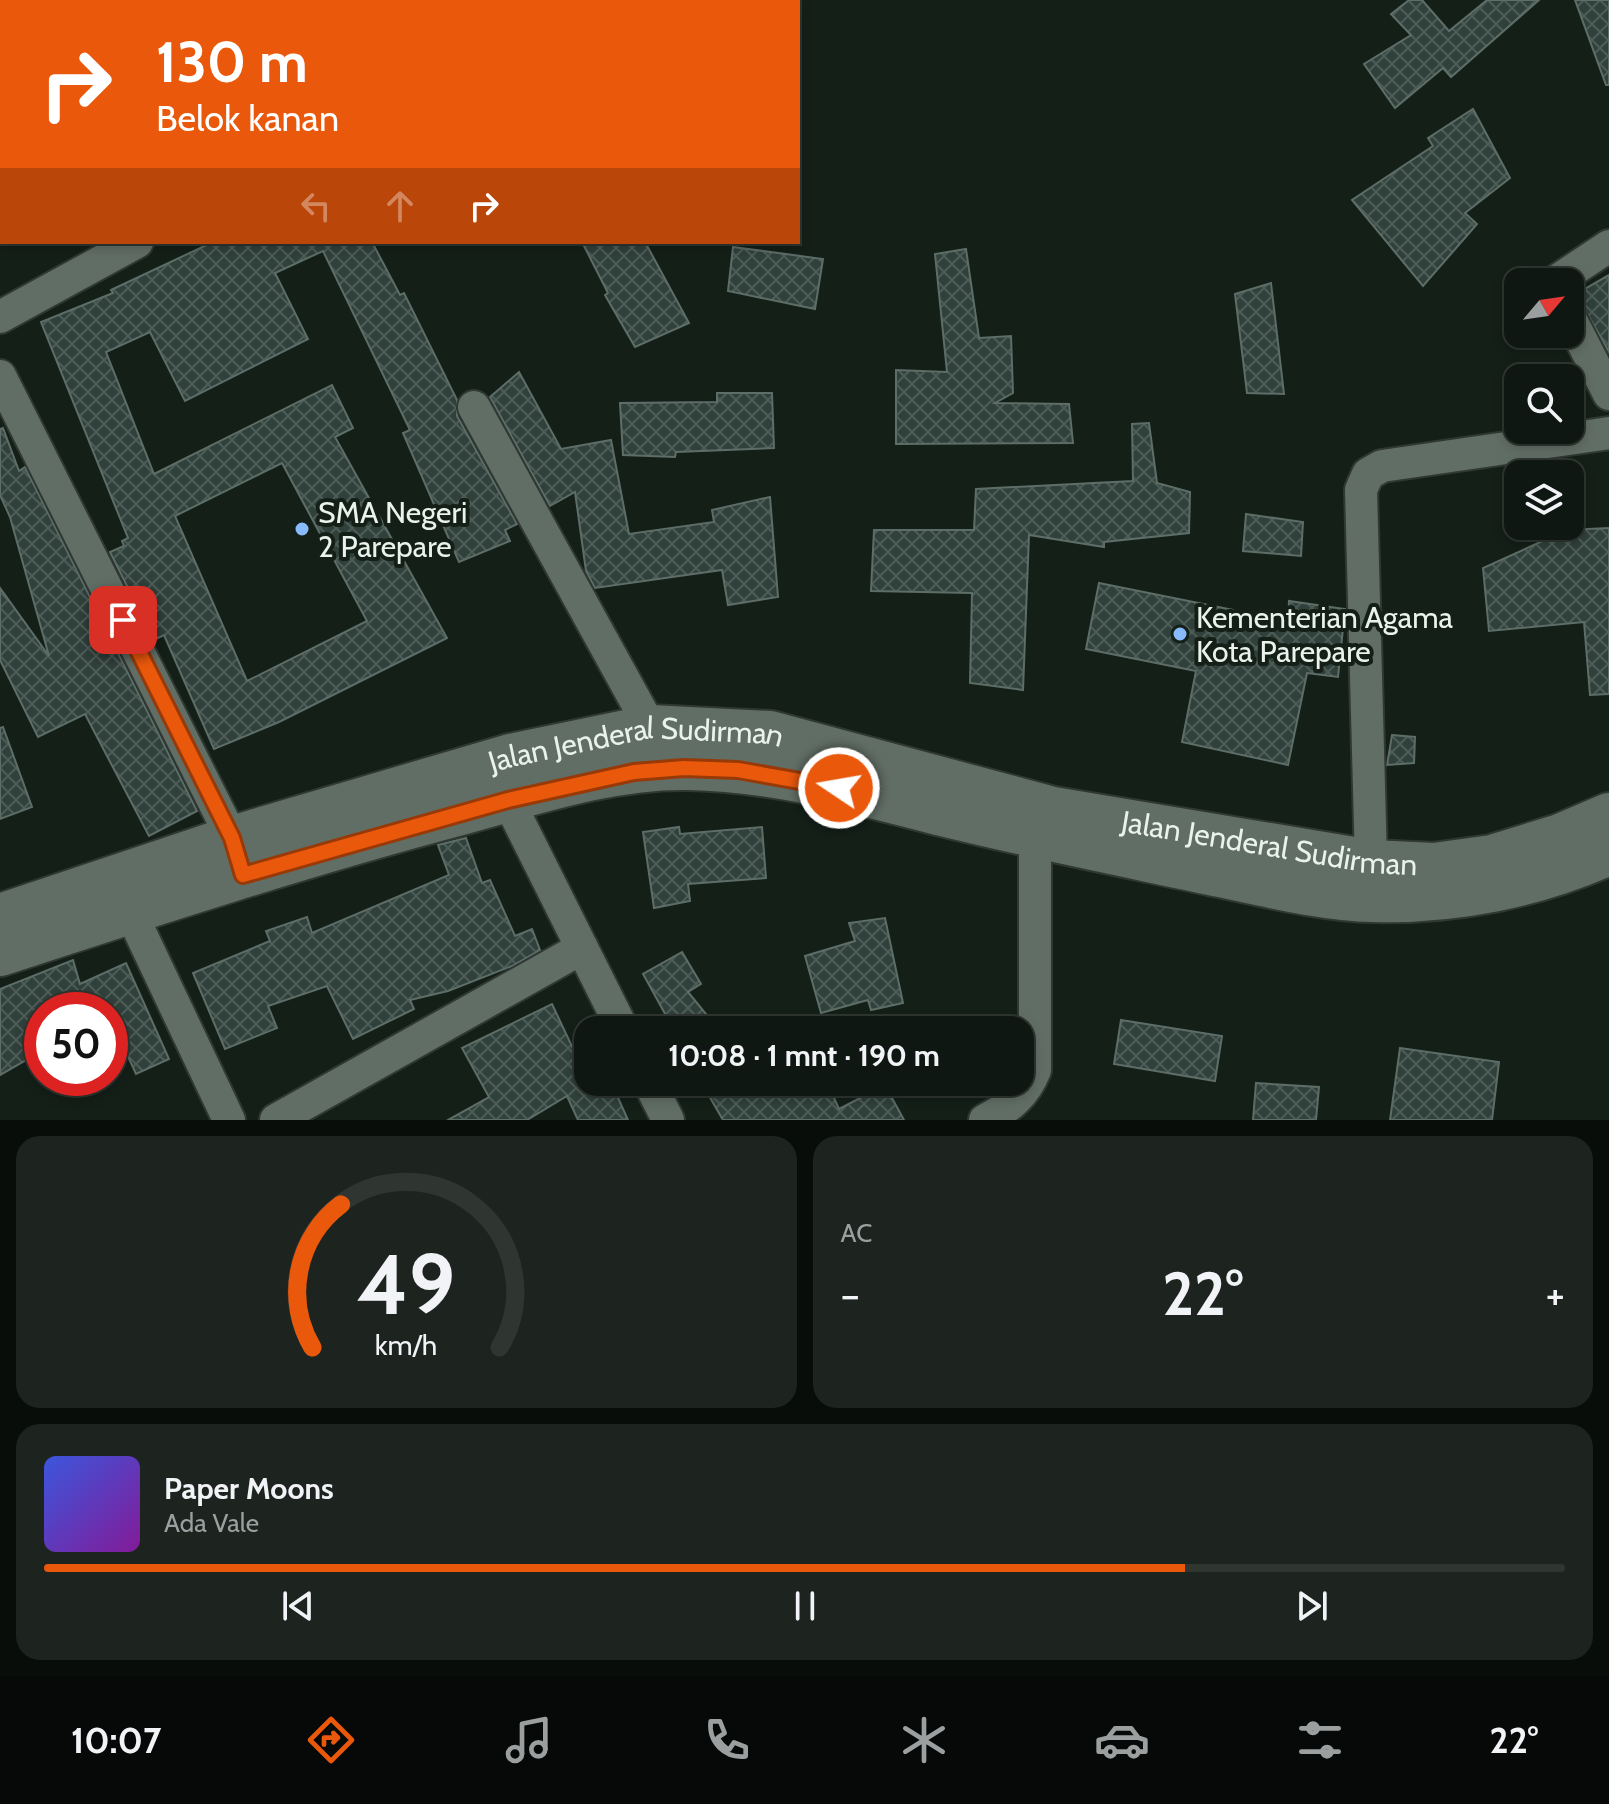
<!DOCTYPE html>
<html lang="id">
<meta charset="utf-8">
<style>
:root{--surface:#0f1712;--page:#1d2420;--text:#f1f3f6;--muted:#9b9f9f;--line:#2f3632;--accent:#ea580c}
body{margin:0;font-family:Cabin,sans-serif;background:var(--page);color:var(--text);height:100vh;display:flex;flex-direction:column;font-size:30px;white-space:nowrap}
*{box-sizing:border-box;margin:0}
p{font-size:26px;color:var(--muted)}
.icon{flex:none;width:44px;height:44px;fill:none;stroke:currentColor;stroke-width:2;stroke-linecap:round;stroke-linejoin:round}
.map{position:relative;height:1120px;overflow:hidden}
.sheet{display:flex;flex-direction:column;gap:16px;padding:16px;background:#080d0a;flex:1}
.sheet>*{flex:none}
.banner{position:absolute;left:0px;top:0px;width:800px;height:244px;box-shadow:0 4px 12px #0003,0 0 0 2px var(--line);background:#ea580c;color:#fff;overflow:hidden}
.needle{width:52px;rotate:61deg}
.tools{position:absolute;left:1504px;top:268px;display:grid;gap:16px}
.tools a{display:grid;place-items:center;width:80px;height:80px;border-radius:16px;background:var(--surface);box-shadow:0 4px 12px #0003,0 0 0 2px var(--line);font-size:40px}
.speed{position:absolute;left:24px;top:992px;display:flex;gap:16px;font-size:40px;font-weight:700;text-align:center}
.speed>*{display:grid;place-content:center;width:104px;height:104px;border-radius:50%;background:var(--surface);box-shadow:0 4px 12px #0003,0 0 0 2px var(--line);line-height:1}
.speed .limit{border:12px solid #d22;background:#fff;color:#111}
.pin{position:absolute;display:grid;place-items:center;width:68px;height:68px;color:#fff;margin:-34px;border-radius:16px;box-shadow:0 4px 12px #0006}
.me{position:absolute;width:88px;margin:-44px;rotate:282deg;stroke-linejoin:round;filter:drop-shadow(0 0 6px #0008)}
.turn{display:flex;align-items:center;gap:28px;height:168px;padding:0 24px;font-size:36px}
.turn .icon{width:104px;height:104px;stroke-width:2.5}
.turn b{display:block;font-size:56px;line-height:68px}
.lanes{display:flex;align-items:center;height:76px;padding:0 24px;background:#0003;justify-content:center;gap:40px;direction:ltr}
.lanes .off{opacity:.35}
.big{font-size:60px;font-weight:700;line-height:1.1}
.sheet .card{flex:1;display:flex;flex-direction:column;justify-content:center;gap:12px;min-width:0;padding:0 28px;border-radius:24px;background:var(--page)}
.sheet .dial{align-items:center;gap:0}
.dial svg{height:208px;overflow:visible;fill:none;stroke:var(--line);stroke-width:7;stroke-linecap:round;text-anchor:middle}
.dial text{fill:var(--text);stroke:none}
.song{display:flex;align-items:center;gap:24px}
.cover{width:96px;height:96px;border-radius:12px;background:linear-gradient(135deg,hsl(230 70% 55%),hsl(290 70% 35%))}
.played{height:8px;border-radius:4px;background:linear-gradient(90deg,var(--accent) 75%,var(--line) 75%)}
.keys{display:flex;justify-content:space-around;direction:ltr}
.heat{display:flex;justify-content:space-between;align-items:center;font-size:44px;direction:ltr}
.sheet .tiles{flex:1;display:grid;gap:16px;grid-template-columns:1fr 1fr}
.card:last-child{grid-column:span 2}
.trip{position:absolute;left:574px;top:1016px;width:460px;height:80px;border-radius:24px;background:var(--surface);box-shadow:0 4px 12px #0003,0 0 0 2px var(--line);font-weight:700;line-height:80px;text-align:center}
.tab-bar{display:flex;height:128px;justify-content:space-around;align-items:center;background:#060907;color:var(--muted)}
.tab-bar .icon{width:56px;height:56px}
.tab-bar .active{color:var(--accent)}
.tab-bar b{font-size:36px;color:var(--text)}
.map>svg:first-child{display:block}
</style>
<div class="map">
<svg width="1609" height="1120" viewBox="0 0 1609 1120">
<defs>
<pattern id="building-cross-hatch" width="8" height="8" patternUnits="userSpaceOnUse" patternTransform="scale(2)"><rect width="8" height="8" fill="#30403b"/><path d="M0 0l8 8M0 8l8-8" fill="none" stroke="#4e5c58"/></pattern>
</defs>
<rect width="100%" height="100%" fill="#141f18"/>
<!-- building -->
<g fill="url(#building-cross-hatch)" stroke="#5d6d68" stroke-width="2" fill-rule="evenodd">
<polygon points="1409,0 1422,0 1449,31 1487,0 1539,0 1451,77 1443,68 1395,108 1364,64 1411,35 1391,14"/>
<polygon points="1575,0 1609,0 1609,85 1606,85"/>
<polygon points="1473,109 1510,178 1465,213 1477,224 1423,286 1352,200 1433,146 1428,138"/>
<path d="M213 242H372L400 295 404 293 457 400V416L517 524 505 530 510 541 459 562 403 433 410 430 323 251 275 273 308 339 185 401 150 332 106 352 154 474 332 385 353 428 335 437 447 638 279 722 214 749 164 635 154 640 110 552 124 546 122 541 128 538 41 322 113 293 111 290ZM282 463 367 621 247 681 175 516Z"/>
<polygon points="582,242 645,242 689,323 635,347 605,295 608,293"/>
<polygon points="733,247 823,259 815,309 728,291"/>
<polygon points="966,249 979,338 1011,336 1013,393 995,403 1069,404 1073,443 896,444 896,370 947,372 935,254"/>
<polygon points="1609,275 1609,352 1576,294"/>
<polygon points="1271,283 1284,394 1247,393 1235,294"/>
<polygon points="519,372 561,449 611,440 629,534 714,522 712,510 770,497 778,597 728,605 722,570 595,588 586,571 575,492 550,506 490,397"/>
<polygon points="717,393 772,393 774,448 676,452 675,457 623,455 620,403 717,402"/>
<polygon points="1149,423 1157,483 1190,492 1189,533 1104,542 1104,547 1029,535 1023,690 970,683 972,593 871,591 874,530 974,530 976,489 1133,481 1132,424"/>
<polygon points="3,428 19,471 25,467 197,811 149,836 85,714 38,737 0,660 0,588 49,656 10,517 0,495 0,429"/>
<polygon points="1246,514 1303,522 1301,556 1243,551"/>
<polygon points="1609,528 1609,694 1590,695 1584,622 1489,631 1483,568 1567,530"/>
<polygon points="1099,583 1288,621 1289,601 1345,609 1338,677 1307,673 1288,765 1182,742 1196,671 1086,649"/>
<polygon points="3,727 32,807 0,819 0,728"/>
<polygon points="1392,735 1415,737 1414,763 1387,765"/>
<polygon points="679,827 680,834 762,827 766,878 688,884 690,901 654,908 643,832"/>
<polygon points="466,838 482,883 490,880 515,936 532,929 540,950 512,966 448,991 410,1000 414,1009 353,1039 327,986 268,1006 277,1028 225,1049 193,973 270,941 266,931 307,917 312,933 449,875 438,845"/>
<polygon points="885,918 903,1003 871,1010 868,1000 821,1013 805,956 855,941 849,923"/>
<polygon points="682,952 701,984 688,992 719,1030 674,1030 643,974"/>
<polygon points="73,960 80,984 126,963 169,1059 136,1074 104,1004 87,1010 42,1010 42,1051 0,1075 0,989"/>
<polygon points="552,1004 576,1055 588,1049 588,1082 611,1082 628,1120 578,1120 567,1096 527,1120 448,1120 489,1097 462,1048"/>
<polygon points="1121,1020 1222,1036 1215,1081 1114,1064"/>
<polygon points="1400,1048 1499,1062 1492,1120 1390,1120"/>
<polygon points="701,1082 827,1082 839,1109 885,1085 904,1120 723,1120"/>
<polygon points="1256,1083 1319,1087 1316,1120 1253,1120"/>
</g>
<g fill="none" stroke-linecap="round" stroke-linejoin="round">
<defs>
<g id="street">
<polyline points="517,2 519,0"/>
<polyline points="1555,282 1609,246"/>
<polyline points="0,317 137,242"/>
<polyline points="1570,318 1609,394"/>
<polyline points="0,376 232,838 238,856"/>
<polyline points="474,407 650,727"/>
<polyline points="508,800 623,1030"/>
<polyline points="1371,862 1361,490 1368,474 1382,466 1609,433"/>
<polyline points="130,911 229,1120"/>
<polyline points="649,1082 668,1120"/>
<polyline points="276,1120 582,948"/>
<path d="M985 1120C1009 1108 1025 1095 1035 1070V815"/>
</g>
<g id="secondary">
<path id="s1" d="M0 916 232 838 510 756 650 727 770 733 1053 809 1371 862 1434 865 1492 857 1560 836 1609 815"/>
<path d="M0 954C153 904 306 854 461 813 534 793 614 766 689 768 776 770 858 792 942 814 1031 836 1121 854 1210 873 1263 884 1321 899 1374 900 1454 902 1536 886 1609 853"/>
</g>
</defs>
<!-- street casing -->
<use href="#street" stroke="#303833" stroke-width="36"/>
<!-- secondary casing -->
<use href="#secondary" stroke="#303833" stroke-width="48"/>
<!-- street -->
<use href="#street" stroke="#616e65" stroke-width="32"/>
<!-- secondary -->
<use href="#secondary" stroke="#616e65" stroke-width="44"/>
</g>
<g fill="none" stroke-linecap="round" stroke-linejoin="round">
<defs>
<polyline id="route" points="123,620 232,838 243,875 508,800 634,772 684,768 738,770 839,788"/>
</defs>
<!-- route casing -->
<use href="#route" stroke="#983908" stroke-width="20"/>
<!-- route -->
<use href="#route" stroke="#ea580c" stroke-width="14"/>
</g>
<!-- markers -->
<g fill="#88bbfc" stroke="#141f18" stroke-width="3">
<circle cx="302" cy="529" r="8"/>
<circle cx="1180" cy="634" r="8"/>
</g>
<g text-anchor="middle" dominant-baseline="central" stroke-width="8" stroke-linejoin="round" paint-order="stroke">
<!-- poi labels -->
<g font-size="30" fill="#eaf2ed" stroke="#141f18" text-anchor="start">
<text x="318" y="512">SMA Negeri<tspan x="318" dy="34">2 Parepare</tspan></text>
<text x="1196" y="617">Kementerian Agama<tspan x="1196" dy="34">Kota Parepare</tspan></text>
</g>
<!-- street labels -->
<g font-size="30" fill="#eaf2ed" stroke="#141f18">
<text stroke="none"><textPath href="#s1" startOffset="662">Jalan Jenderal Sudirman</textPath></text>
<text stroke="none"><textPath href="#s1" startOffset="1310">Jalan Jenderal Sudirman</textPath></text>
</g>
</g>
</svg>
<div class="tools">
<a><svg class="needle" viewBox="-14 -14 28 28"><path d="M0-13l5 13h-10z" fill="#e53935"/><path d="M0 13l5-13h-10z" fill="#9b9f9f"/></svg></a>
<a><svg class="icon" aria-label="search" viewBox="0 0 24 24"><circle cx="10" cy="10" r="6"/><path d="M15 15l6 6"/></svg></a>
<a><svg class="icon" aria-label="layers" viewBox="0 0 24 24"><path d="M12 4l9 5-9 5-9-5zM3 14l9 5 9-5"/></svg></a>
</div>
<div class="speed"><div class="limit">50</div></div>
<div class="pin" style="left:123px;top:620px;background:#d93025"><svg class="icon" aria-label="arrive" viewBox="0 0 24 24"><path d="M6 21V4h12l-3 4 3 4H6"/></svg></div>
<svg class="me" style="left:839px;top:788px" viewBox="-20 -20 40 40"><circle r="17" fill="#ea580c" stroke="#fff" stroke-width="3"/><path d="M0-11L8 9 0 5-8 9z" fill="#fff"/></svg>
<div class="trip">10:08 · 1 mnt · 190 m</div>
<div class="banner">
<div class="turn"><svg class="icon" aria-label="right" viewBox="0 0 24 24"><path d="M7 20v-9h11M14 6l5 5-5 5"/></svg><div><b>130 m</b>Belok kanan</div></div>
<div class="lanes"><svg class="icon off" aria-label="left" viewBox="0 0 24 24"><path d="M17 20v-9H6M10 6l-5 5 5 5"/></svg><svg class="icon off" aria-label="ahead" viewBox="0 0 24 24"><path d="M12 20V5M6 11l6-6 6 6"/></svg><svg class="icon" aria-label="right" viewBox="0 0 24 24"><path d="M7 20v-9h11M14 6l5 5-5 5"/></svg></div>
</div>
</div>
<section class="sheet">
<div class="tiles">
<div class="card dial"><svg viewBox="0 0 100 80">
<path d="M14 69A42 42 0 1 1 86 69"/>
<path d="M14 69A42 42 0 0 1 25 14" stroke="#ea580c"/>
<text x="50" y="56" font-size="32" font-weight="700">49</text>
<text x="50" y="72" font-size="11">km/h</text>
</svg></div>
<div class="card"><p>AC</p>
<div class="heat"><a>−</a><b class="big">22°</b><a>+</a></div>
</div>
<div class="card">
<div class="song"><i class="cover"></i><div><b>Paper Moons</b><p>Ada Vale</p></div></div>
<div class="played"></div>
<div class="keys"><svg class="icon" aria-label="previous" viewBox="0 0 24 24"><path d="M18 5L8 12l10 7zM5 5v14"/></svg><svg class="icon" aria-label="pause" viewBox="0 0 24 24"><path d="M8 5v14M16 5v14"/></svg><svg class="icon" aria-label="next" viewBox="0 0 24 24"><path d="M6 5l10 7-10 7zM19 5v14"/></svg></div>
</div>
</div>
</section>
<nav class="tab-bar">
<b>10:07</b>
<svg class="icon active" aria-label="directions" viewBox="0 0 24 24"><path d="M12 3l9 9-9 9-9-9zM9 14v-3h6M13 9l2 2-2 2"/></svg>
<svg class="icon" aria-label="music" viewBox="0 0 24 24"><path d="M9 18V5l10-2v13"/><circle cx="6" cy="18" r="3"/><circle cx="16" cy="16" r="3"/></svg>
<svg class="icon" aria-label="phone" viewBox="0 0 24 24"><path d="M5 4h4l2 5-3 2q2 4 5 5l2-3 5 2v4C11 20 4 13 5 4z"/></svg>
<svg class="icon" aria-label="climate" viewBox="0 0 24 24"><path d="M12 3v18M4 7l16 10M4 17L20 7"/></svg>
<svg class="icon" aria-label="car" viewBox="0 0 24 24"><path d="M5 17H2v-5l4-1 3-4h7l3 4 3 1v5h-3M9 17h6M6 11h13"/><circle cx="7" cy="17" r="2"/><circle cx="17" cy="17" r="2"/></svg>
<svg class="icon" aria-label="filters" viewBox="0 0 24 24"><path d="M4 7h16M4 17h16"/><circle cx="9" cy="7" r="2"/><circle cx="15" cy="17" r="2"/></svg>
<b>22°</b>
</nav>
